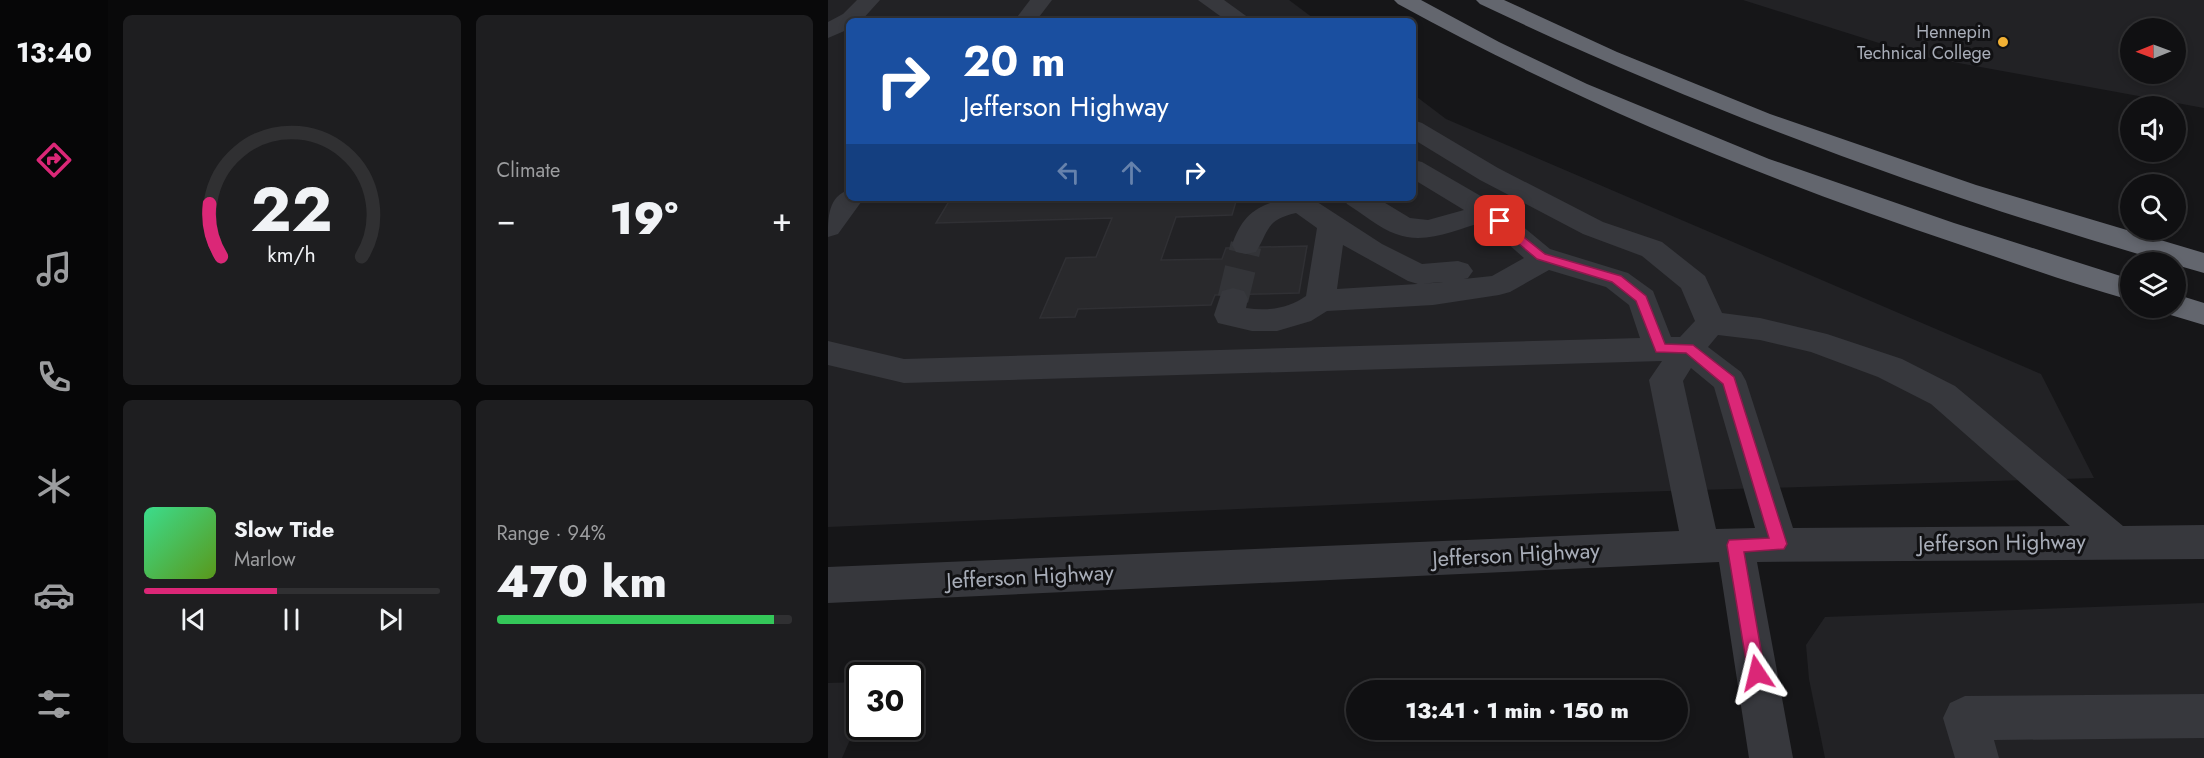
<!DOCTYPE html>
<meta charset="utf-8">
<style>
:root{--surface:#101012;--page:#1e1e20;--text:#f1f3f6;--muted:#9c9d9f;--line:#303032;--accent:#db2777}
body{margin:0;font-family:Jost,sans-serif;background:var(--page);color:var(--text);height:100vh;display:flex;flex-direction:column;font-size:22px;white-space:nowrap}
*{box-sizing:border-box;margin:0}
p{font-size:20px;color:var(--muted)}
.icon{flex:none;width:33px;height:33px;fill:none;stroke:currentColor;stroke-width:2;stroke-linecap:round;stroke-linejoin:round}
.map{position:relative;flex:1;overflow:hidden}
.sheet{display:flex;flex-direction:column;gap:15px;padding:15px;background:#09090a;width:720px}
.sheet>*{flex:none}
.hud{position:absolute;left:18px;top:18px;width:570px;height:183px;border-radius:9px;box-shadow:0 3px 9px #0003,0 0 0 2px var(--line);background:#1a4fa0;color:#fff;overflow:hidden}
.needle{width:39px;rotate:269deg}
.controls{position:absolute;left:1292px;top:18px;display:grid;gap:12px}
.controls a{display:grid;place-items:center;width:66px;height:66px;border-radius:50%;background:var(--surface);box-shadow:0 3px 9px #0003,0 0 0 2px var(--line);font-size:30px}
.speed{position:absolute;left:18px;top:662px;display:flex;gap:12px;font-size:30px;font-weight:700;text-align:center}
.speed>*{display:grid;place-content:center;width:78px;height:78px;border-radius:50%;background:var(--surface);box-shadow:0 3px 9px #0003,0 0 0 2px var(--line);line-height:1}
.speed .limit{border:3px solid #111;border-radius:9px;background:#fff;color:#111}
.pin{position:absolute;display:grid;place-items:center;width:51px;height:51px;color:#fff;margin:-26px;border-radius:12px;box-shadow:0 3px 9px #0006}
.me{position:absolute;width:66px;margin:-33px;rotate:350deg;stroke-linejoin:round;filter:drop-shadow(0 0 4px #0008)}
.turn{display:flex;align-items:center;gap:21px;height:126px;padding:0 18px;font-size:27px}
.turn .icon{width:78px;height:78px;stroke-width:2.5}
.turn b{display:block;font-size:42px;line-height:51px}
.lanes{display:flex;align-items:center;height:57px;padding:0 18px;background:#0003;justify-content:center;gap:30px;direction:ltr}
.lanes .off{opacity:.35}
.big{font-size:45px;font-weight:800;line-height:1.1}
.sheet .widget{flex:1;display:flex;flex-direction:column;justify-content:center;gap:9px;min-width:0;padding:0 21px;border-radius:9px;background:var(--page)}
.sheet .dial{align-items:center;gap:0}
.dial svg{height:156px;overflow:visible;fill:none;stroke:var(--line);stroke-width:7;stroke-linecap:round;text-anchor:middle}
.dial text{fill:var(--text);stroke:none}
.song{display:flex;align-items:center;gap:18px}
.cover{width:72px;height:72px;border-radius:9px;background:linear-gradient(135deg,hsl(150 70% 55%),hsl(90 70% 35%))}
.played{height:6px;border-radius:3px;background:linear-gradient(90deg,var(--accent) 45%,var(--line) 45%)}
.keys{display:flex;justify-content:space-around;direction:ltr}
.heat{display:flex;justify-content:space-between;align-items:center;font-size:33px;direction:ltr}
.charge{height:9px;border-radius:4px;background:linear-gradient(90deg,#34c759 94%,var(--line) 0)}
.sheet .tiles{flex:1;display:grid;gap:15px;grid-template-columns:repeat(2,1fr)}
.trip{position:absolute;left:518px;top:680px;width:342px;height:60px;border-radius:30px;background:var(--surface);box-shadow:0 3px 9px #0003,0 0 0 2px var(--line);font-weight:800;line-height:60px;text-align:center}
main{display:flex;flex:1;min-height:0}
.menu{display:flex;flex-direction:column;width:108px;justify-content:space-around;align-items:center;background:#060607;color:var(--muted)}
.menu .icon{width:42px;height:42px}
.menu .on{color:var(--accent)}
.menu b{font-size:27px;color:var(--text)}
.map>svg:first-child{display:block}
</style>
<main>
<nav class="menu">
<b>13:40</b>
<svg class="icon on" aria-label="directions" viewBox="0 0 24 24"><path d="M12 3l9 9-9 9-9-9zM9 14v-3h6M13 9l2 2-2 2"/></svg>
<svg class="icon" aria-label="music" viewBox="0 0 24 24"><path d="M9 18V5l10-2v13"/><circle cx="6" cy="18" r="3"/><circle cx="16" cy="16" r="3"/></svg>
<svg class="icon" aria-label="phone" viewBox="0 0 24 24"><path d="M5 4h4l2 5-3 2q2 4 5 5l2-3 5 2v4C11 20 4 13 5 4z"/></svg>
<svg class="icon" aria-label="climate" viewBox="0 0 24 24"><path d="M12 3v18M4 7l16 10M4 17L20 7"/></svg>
<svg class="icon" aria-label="car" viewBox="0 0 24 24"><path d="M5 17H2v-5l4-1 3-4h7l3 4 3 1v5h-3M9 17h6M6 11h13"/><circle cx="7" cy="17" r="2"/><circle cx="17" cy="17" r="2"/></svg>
<svg class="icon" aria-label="filters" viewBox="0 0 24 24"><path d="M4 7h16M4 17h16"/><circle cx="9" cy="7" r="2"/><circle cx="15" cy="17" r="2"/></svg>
</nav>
<section class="sheet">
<div class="tiles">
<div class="widget dial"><svg viewBox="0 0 100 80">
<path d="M14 69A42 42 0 1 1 86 69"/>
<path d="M14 69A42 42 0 0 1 8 42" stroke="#db2777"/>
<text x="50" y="56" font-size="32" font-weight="700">22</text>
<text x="50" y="72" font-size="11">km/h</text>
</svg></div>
<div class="widget"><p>Climate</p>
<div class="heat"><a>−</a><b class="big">19°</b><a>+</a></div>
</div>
<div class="widget">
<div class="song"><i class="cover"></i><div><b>Slow Tide</b><p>Marlow</p></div></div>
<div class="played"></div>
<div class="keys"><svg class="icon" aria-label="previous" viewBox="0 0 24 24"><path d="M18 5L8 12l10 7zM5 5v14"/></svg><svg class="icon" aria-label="pause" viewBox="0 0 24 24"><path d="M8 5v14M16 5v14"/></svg><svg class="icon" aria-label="next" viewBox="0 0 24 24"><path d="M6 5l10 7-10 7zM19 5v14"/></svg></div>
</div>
<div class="widget"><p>Range · 94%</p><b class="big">470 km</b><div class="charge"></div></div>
</div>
</section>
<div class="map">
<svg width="1376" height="758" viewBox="0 0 1376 758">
<rect width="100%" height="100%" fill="#161618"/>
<!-- built -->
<g fill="#222225" fill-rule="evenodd">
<polygon points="0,0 461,0 489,21 21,21 21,198 585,198 585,94 618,119 1213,374 1266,478 776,493 0,527"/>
<path d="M915 0H1376V108L1092 56ZM1302 28H1347V74H1302Z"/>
<polygon points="1376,603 1376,758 997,758 981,679 978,645 997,617"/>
<polygon points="31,682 31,719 14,758 0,758 0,683"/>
</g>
<!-- building -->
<polygon fill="#29292c" stroke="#303034" stroke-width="1.5" points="123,198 409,198 404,215 348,217 333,260 394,259 398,248 479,246 471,293 387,295 383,305 250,309 247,317 212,318 238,258 268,257 284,218 108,223"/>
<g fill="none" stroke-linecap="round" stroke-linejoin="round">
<!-- minor-tunnel -->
<polyline stroke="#333438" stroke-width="31" stroke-dasharray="31 16" stroke-linecap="butt" points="405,299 418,245"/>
<!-- minor -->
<g fill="#37383d" fill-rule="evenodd">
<polygon points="29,0 52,0 33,21 21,21 21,29 0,38 0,22 15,14"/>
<polygon points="202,0 224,0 208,21 186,21"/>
<polygon points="370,0 396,0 425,21 399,21"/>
<path d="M585 120 594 123 670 168 775 222 834 242 877 276 894 313 932 318 999 334 1074 359 1127 386 1295 526 1376 525V559L929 562 965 758H921L891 562 0 603V567L851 531 821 380 834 361 76 383 0 365V341L76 359 812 338 801 305 778 287 721 270 682 292 671 295 605 305 499 311 483 321 449 331H424L390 323 386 315 394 291 405 288 416 291 420 299 418 308C439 311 460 309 478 296L489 228 468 213C438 220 442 229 428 252L418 254 408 252 404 245C413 219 425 207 452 200L450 198H483L554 244 594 264 630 261 640 264 645 271 640 278 636 279 664 276 696 258 655 222C627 230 597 245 568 234 551 228 535 214 519 204L515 198H549L582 218 600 220 636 210 585 179V160L594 162 670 206 722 249 800 273 825 291 843 337H852L867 321 853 288 814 256 755 234 652 180 585 139ZM515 245 580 281 590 284 615 282 605 283 509 289ZM890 335 932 340 983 352 1050 377 1103 404 1242 526 965 528 918 381 913 372 880 347ZM863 368 886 387 927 528 888 529 855 381Z"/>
<path d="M21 190V198H36L10 234 0 237C0 218 0 196 21 190Z"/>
<polygon points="1376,694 1376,738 1166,740 1171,758 1127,758 1115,718 1122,703 1137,696"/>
</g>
<!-- highway -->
<g fill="#63666e" fill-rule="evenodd">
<path d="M566 0H593L671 42 759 84 941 159 1126 223 1302 279V300C1245 284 1189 264 1133 245 937 179 752 104 570 4Z"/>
<path d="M648 0H676L789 52 942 114 1148 185 1376 253V273C1130 204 885 115 652 4Z"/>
<polygon points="1347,294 1376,303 1376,325 1336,313 1333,308 1347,308"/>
</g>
</g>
<!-- route -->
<polygon fill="#db2777" stroke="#8e194d" stroke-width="1.5" points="672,218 717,254 793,276 818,296 837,344 865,345 906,377 959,544 956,549 916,552 937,673 935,679 929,681 922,679 920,673 899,545 901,540 941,538 895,384 858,353 828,352 808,301 784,282 709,259 667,224 666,221"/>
<!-- markers -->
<circle fill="#f2b134" stroke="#111113" stroke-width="2" cx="1175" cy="42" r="6"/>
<g text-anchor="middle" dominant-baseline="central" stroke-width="6" stroke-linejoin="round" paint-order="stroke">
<!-- far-poi labels -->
<g font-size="18" fill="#a8adb8" stroke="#111113" text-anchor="end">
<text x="1163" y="32">Hennepin<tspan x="1163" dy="21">Technical College</tspan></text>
</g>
<!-- street labels -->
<g font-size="22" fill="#a8adb8" stroke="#111113">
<text transform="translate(1174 542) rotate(-1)">Jefferson Highway</text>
<text transform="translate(688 554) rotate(-3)">Jefferson Highway</text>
<text transform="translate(202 576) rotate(-3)">Jefferson Highway</text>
</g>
</g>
</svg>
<div class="controls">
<a><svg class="needle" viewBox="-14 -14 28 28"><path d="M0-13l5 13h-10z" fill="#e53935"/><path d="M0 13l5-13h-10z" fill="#9c9d9f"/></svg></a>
<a><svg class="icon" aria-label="sound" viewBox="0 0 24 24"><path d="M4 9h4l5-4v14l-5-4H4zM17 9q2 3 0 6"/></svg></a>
<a><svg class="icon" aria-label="search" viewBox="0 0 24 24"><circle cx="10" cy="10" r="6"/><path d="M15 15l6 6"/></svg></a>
<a><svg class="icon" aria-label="layers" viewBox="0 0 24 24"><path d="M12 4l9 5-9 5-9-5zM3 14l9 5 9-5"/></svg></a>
</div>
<div class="speed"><div class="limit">30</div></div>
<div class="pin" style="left:672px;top:221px;background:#d93025"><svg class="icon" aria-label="arrive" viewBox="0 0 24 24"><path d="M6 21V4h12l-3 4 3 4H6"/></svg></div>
<svg class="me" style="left:929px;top:673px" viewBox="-20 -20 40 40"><path d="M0-17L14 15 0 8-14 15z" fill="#db2777" stroke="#fff" stroke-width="4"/></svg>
<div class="trip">13:41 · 1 min · 150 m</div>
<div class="hud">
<div class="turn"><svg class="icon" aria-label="right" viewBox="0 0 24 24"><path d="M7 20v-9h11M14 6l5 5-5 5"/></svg><div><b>20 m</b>Jefferson Highway</div></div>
<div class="lanes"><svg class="icon off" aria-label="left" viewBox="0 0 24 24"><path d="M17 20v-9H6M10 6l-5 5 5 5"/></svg><svg class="icon off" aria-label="ahead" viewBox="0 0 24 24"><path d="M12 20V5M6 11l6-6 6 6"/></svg><svg class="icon" aria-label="right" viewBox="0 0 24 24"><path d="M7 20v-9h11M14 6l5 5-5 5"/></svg></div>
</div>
</div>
</main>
